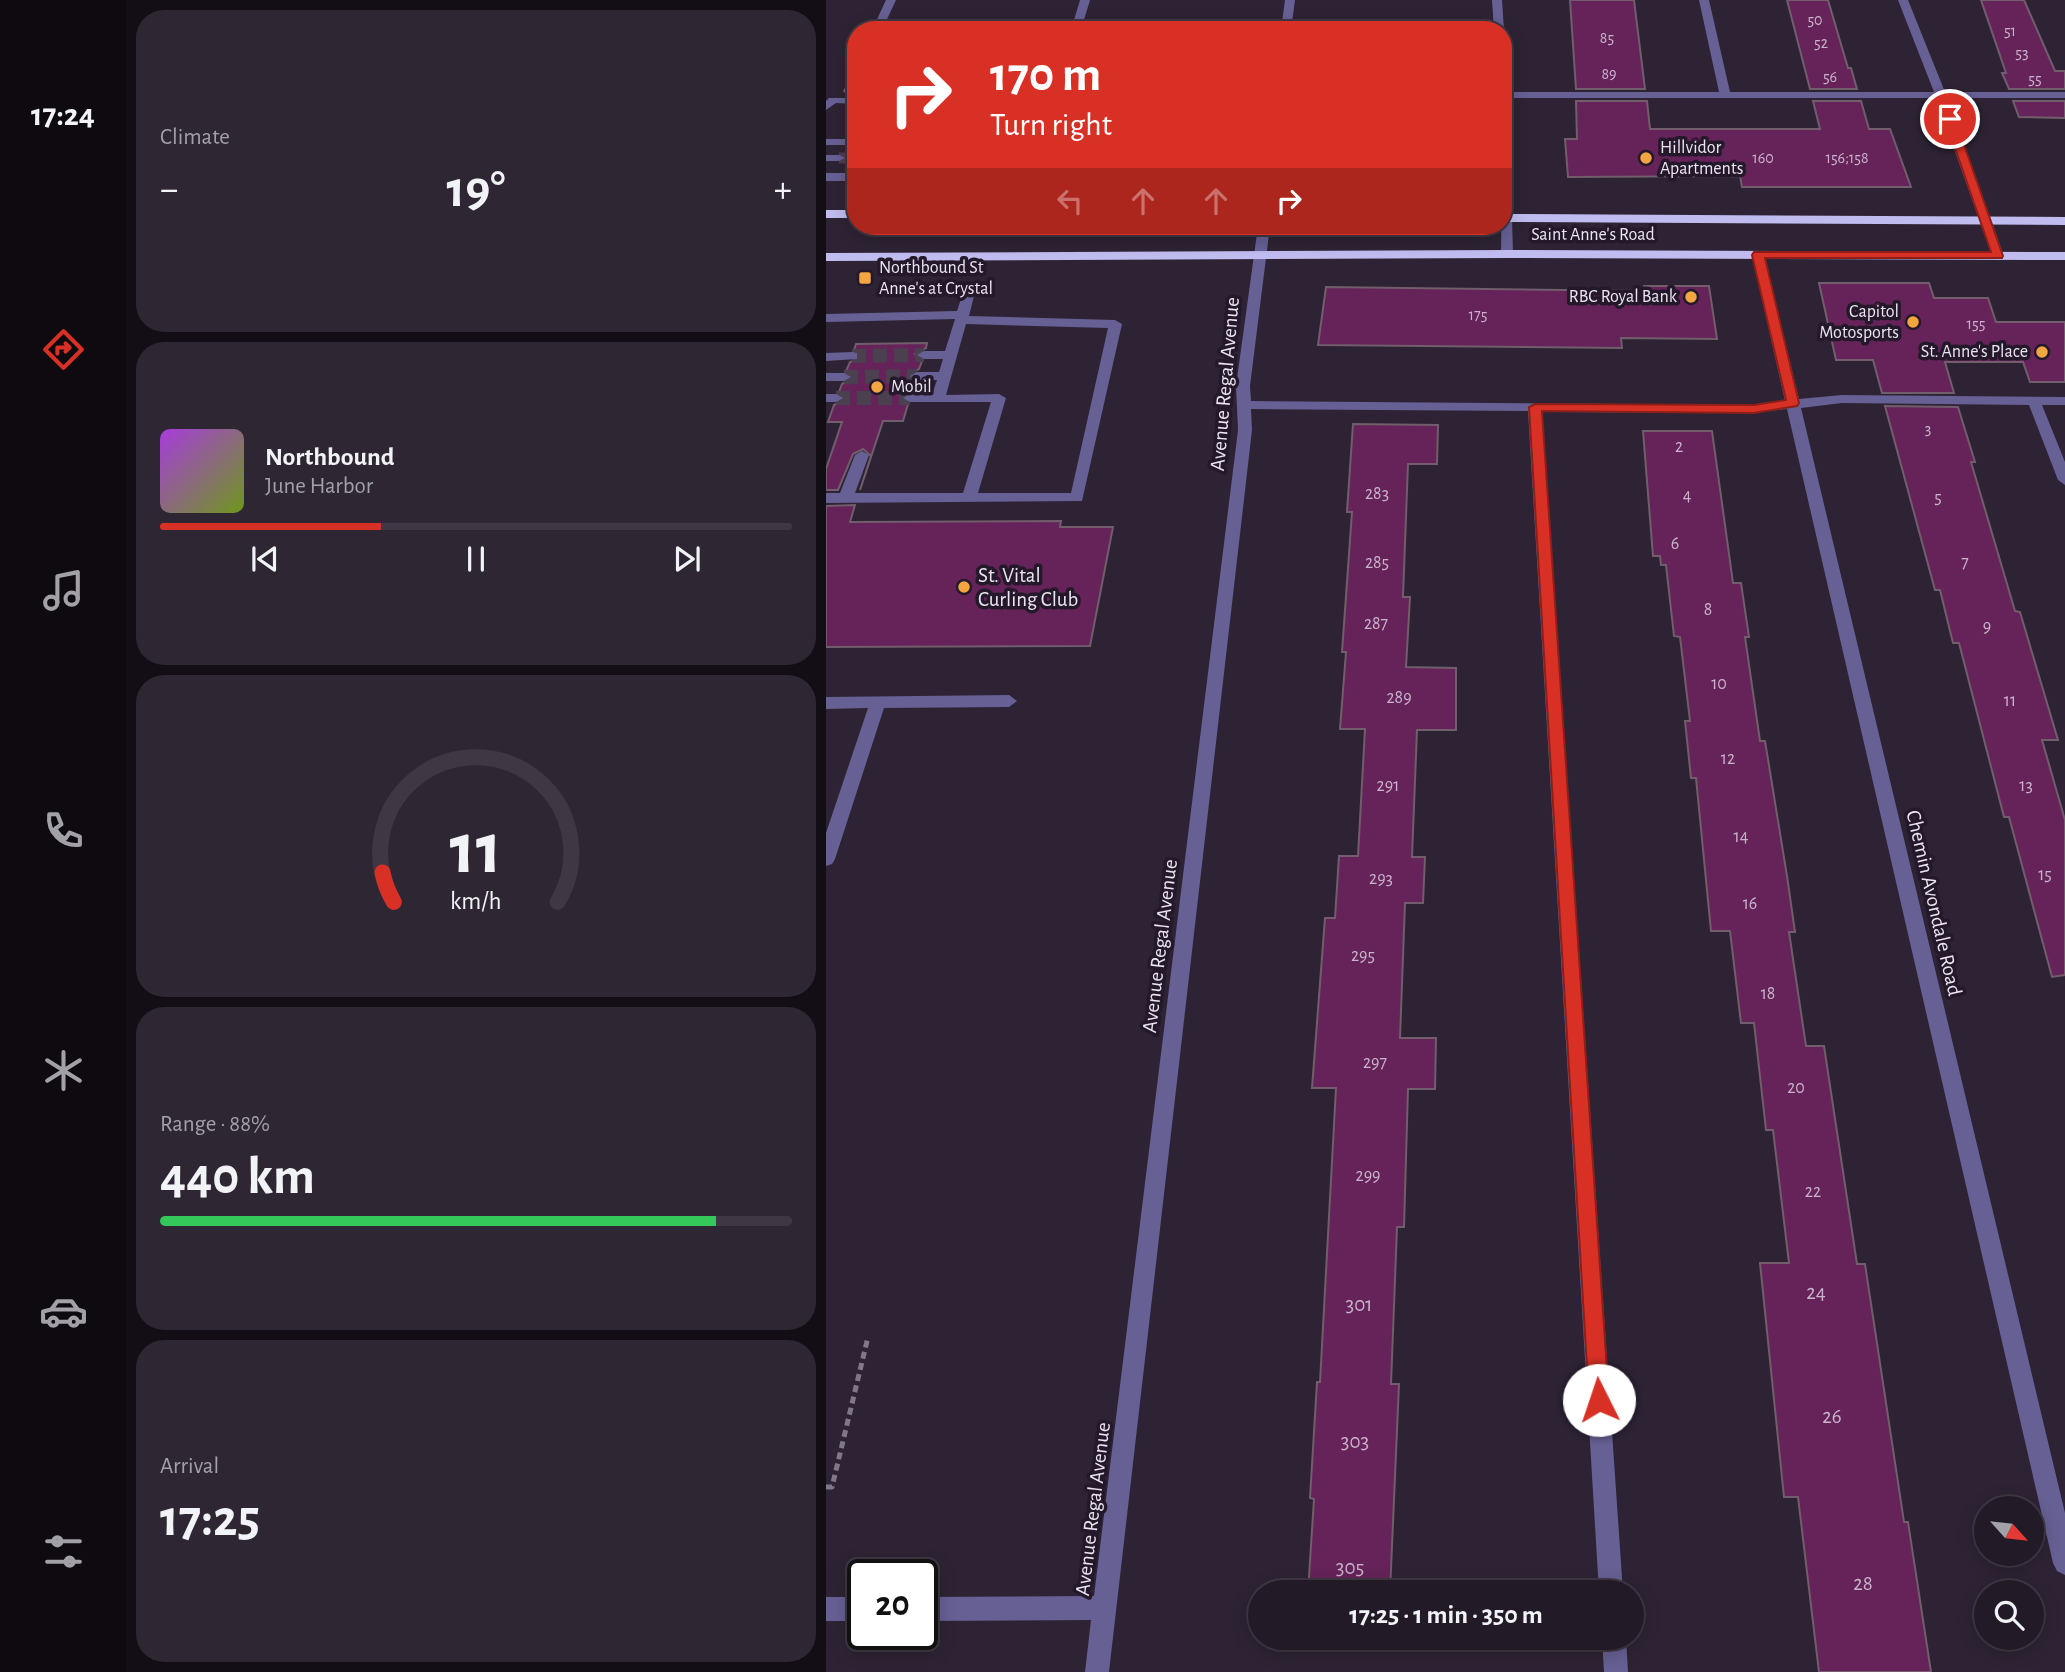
<!DOCTYPE html>
<meta charset="utf-8">
<style>
:root{--surface:#221a27;--page:#2e2733;--text:#f1f3f6;--muted:#a2a1a7;--line:#3f3844;--accent:#d93025}
body{margin:0;font-family:"Alegreya Sans",sans-serif;background:var(--page);color:var(--text);height:100vh;display:flex;flex-direction:column;font-size:26px;white-space:nowrap}
*{box-sizing:border-box;margin:0}
p{font-size:23px;color:var(--muted)}
.icon{flex:none;width:38px;height:38px;fill:none;stroke:currentColor;stroke-width:2;stroke-linecap:round;stroke-linejoin:round}
.map{position:relative;flex:1;overflow:hidden}
.panel{display:flex;flex-direction:column;gap:10px;padding:10px;background:#130e15;width:700px}
.panel>*{flex:none}
.top-card{position:absolute;left:21px;top:21px;width:665px;height:214px;border-radius:28px;box-shadow:0 4px 18px #0003,0 0 0 2px var(--line);background:#d93025;color:#fff;overflow:hidden}
.needle{width:46px;rotate:117deg}
.fabs{position:absolute;left:1148px;top:1496px;display:grid;gap:14px}
.fabs a{display:grid;place-items:center;width:70px;height:70px;border-radius:50%;background:var(--surface);box-shadow:0 4px 18px #0003,0 0 0 2px var(--line);font-size:35px}
.speed{position:absolute;left:21px;top:1559px;display:flex;gap:14px;font-size:35px;font-weight:700;text-align:center}
.speed>*{display:grid;place-content:center;width:91px;height:91px;border-radius:50%;background:var(--surface);box-shadow:0 4px 18px #0003,0 0 0 2px var(--line);line-height:1}
.speed .limit{border:4px solid #111;border-radius:10px;background:#fff;color:#111}
.pin{position:absolute;display:grid;place-items:center;width:60px;height:60px;color:#fff;margin:-30px;border:4px solid #fff;border-radius:50%;box-shadow:0 2px 7px #0007}
.me{position:absolute;width:77px;margin:-38px;rotate:356deg;stroke-linejoin:round;filter:drop-shadow(0 0 5px #0008)}
.turn{display:flex;align-items:center;gap:24px;height:147px;padding:0 28px;font-size:32px}
.turn .icon{width:91px;height:91px;stroke-width:2.5}
.turn b{display:block;font-size:49px;line-height:60px}
.lanes{display:flex;align-items:center;height:66px;padding:0 28px;background:#0003;justify-content:center;gap:35px;direction:ltr}
.lanes .off{opacity:.35}
.big{font-size:52px;font-weight:700;line-height:1.1}
.panel .card{flex:1;display:flex;flex-direction:column;justify-content:center;gap:10px;min-width:0;padding:0 24px;border-radius:28px;background:var(--page)}
.panel .dial{align-items:center;gap:0}
.dial svg{height:182px;overflow:visible;fill:none;stroke:var(--line);stroke-width:7;stroke-linecap:round;text-anchor:middle}
.dial text{fill:var(--text);stroke:none}
.song{display:flex;align-items:center;gap:21px}
.cover{width:84px;height:84px;border-radius:10px;background:linear-gradient(135deg,hsl(280 70% 55%),hsl(80 70% 35%))}
.played{height:7px;border-radius:4px;background:linear-gradient(90deg,var(--accent) 35%,var(--line) 35%)}
.keys{display:flex;justify-content:space-around;direction:ltr}
.heat{display:flex;justify-content:space-between;align-items:center;font-size:38px;direction:ltr}
.charge{height:10px;border-radius:5px;background:linear-gradient(90deg,#34c759 88%,var(--line) 0)}
.trip{position:absolute;left:422px;top:1580px;width:396px;height:70px;border-radius:35px;background:var(--surface);box-shadow:0 4px 18px #0003,0 0 0 2px var(--line);font-weight:700;line-height:70px;text-align:center}
main{display:flex;flex:1;min-height:0}
.menu{display:flex;flex-direction:column;width:126px;justify-content:space-around;align-items:center;background:#0e0a10;color:var(--muted)}
.menu .icon{width:49px;height:49px}
.menu .current{color:var(--accent)}
.menu b{font-size:32px;color:var(--text)}
.map>svg:first-child{display:block}
</style>
<main>
<nav class="menu">
<b>17:24</b>
<svg class="icon current" aria-label="directions" viewBox="0 0 24 24"><path d="M12 3l9 9-9 9-9-9zM9 14v-3h6M13 9l2 2-2 2"/></svg>
<svg class="icon" aria-label="music" viewBox="0 0 24 24"><path d="M9 18V5l10-2v13"/><circle cx="6" cy="18" r="3"/><circle cx="16" cy="16" r="3"/></svg>
<svg class="icon" aria-label="phone" viewBox="0 0 24 24"><path d="M5 4h4l2 5-3 2q2 4 5 5l2-3 5 2v4C11 20 4 13 5 4z"/></svg>
<svg class="icon" aria-label="climate" viewBox="0 0 24 24"><path d="M12 3v18M4 7l16 10M4 17L20 7"/></svg>
<svg class="icon" aria-label="car" viewBox="0 0 24 24"><path d="M5 17H2v-5l4-1 3-4h7l3 4 3 1v5h-3M9 17h6M6 11h13"/><circle cx="7" cy="17" r="2"/><circle cx="17" cy="17" r="2"/></svg>
<svg class="icon" aria-label="filters" viewBox="0 0 24 24"><path d="M4 7h16M4 17h16"/><circle cx="9" cy="7" r="2"/><circle cx="15" cy="17" r="2"/></svg>
</nav>
<section class="panel">
<div class="card"><p>Climate</p>
<div class="heat"><a>−</a><b class="big">19°</b><a>+</a></div>
</div>
<div class="card">
<div class="song"><i class="cover"></i><div><b>Northbound</b><p>June Harbor</p></div></div>
<div class="played"></div>
<div class="keys"><svg class="icon" aria-label="previous" viewBox="0 0 24 24"><path d="M18 5L8 12l10 7zM5 5v14"/></svg><svg class="icon" aria-label="pause" viewBox="0 0 24 24"><path d="M8 5v14M16 5v14"/></svg><svg class="icon" aria-label="next" viewBox="0 0 24 24"><path d="M6 5l10 7-10 7zM19 5v14"/></svg></div>
</div>
<div class="card dial"><svg viewBox="0 0 100 80">
<path d="M14 69A42 42 0 1 1 86 69"/>
<path d="M14 69A42 42 0 0 1 9 56" stroke="#d93025"/>
<text x="50" y="56" font-size="32" font-weight="700">11</text>
<text x="50" y="72" font-size="11">km/h</text>
</svg></div>
<div class="card"><p>Range · 88%</p><b class="big">440 km</b><div class="charge"></div></div>
<div class="card"><p>Arrival</p><b class="big">17:25</b></div>
</section>
<div class="map">
<svg width="1239" height="1672" viewBox="0 0 1239 1672">
<rect width="100%" height="100%" fill="#2d2334"/>
<!-- building -->
<g fill="#652359" stroke="#715d6b" stroke-width="2">
<polygon points="744,0 808,0 819,89 750,89"/>
<polygon points="961,0 1002,0 1022,68 1025,68 1031,89 984,89"/>
<polygon points="1155,0 1198,0 1229,71 1239,71 1239,89 1183,89 1176,73 1180,73"/>
<polygon points="750,101 821,101 824,129 994,129 987,101 1035,101 1043,129 1064,129 1085,187 916,187 914,176 742,177 739,139 751,139"/>
<polygon points="1187,101 1239,101 1239,118 1193,117"/>
<polygon points="993,283 1103,283 1108,298 1162,298 1170,322 1239,322 1239,382 1204,382 1197,362 1119,362 1128,393 1056,393 1047,360 1010,360"/>
<polygon points="818,286 883,286 891,339 795,338 796,348 492,345 500,287 818,291"/>
<polygon points="101,343 100,348 89,354 96,361 93,369 82,375 89,382 86,391 75,397 82,404 77,421 57,421 34,490 45,456 37,449 27,454 12,490 0,490 0,469 16,422 2,422 8,405 19,399 13,392 16,384 27,378 20,371 24,362 34,359 33,351 28,350 30,344"/>
<polygon points="1059,406 1132,407 1149,462 1145,462 1189,611 1194,612 1232,740 1216,740 1239,820 1239,975 1226,977 1183,817 1178,817 1133,643 1127,643 1114,590 1109,590"/>
<polygon points="527,424 612,425 611,464 582,464 577,597 584,597 580,667 630,668 630,730 591,730 586,857 599,857 597,903 579,903 574,1038 610,1038 609,1089 582,1089 578,1227 571,1227 565,1384 573,1384 564,1592 482,1592 488,1499 484,1498 491,1382 494,1382 510,1088 486,1088 499,918 509,918 513,856 532,856 539,729 514,729 520,652 516,652 526,512 521,512"/>
<polygon points="817,431 886,431 907,583 915,583 923,637 919,637 934,741 939,741 961,876 969,932 963,932 980,1046 998,1046 1031,1264 1039,1264 1078,1522 1082,1522 1105,1672 993,1672 972,1497 958,1497 934,1263 963,1263 947,1130 940,1130 928,1023 915,1023 904,931 885,931 870,778 865,778 859,721 864,721 854,637 848,636 840,565 835,565 834,556 827,556"/>
<polygon points="29,505 24,522 235,521 234,527 287,527 264,646 0,647 0,506"/>
</g>
<g fill="none" stroke-linecap="round" stroke-linejoin="round">
<!-- minor-tunnel-far1 -->
<polyline stroke="#4a4050" stroke-width="11" stroke-dasharray="11 6" stroke-linecap="butt" points="13,158 30,158"/>
<!-- minor-tunnel -->
<g stroke="#4a4050" stroke-width="14" stroke-dasharray="14 7" stroke-linecap="butt">
<polyline points="26,356 98,355"/>
<polyline points="18,377 91,376"/>
<polyline points="10,398 84,398"/>
</g>
<!-- path -->
<polyline stroke="#817887" stroke-width="5" stroke-dasharray="7 4.5" stroke-linecap="butt" points="0,1487 6,1487 42,1337"/>
<!-- minor -->
<g fill="#666094" fill-rule="evenodd">
<polygon points="60,0 70,0 56,30 46,30"/>
<polygon points="254,0 264,0 255,30 245,30"/>
<polygon points="459,0 469,0 465,30 455,30"/>
<polygon points="666,0 676,0 678,30 677,31 668,30"/>
<polygon points="873,0 883,0 904,92 1108,92 1072,0 1082,0 1119,92 1239,92 1239,98 1121,98 1178,256 1176,259 1172,260 1166,256 1110,98 677,98 677,92 893,92"/>
<polygon points="30,74 29,91 19,93 17,91 26,75"/>
<polygon points="3,98 30,98 30,104 10,103 0,110 0,101"/>
<polygon points="677,105 683,108 687,254 681,258 675,254"/>
<polygon points="0,139 20,139 26,142 20,145 0,145"/>
<polygon points="0,155 13,155 19,158 13,161 0,161"/>
<rect x="0" y="173" width="30" height="8"/>
<polygon points="432,226 444,226 424,386 425,401 922,405 959,401 926,255 932,251 938,255 973,399 1016,395 1239,397 1239,405 1216,405 1239,462 1239,485 1232,480 1203,405 1016,403 975,408 1239,1513 1239,1575 1231,1571 1227,1563 961,409 922,413 716,412 797,1592 773,1592 702,411 425,409 426,430 283,1672 259,1672 265,1620 96,1621 96,1597 268,1596 412,430 410,386"/>
<path d="M142 292 148 296 143 316 289 320 296 324 256 501 0 503V493H14L29 455 36 451 43 455 29 493H137L165 402H84L77 398 84 394 106 395 111 380H91L84 376 91 372H113L117 359H98L91 355 98 351H119L129 319 0 322V314L131 311 136 296ZM140 324 282 328 245 493H152L180 398 173 394 120 395Z"/>
<polygon points="26,352 31,353 31,359 0,361 0,353"/>
<polygon points="0,373 18,373 25,377 18,381 0,381"/>
<polygon points="0,394 10,394 17,398 10,402 0,402"/>
<polygon points="183,695 191,701 183,707 58,708 9,859 6,864 0,866 0,833 42,708 0,709 0,697"/>
<rect x="0" y="1597" width="37" height="24"/>
<polygon points="776,1638 800,1638 802,1672 778,1672"/>
</g>
<!-- highway -->
<g fill="#c0bcef" fill-rule="evenodd">
<rect x="0" y="210" width="30" height="8"/>
<polygon points="677,214 1239,217 1239,225 677,222"/>
<polygon points="681,250 1239,252 1239,260 681,258 0,261 0,253"/>
</g>
</g>
<!-- route -->
<polygon fill="#d93025" stroke="#8d1f18" stroke-width="2" points="1124,116 1129,119 1177,256 1176,258 939,258 973,403 971,406 928,413 716,411 783,1400 780,1407 773,1410 766,1407 763,1400 703,407 709,404 928,405 960,400 926,255 928,252 1165,252 1119,119"/>
<!-- markers -->
<g fill="#f2a541" stroke="#23192a" stroke-width="2.5">
<circle cx="820" cy="158" r="7"/>
<rect x="32" y="271" width="14" height="14" rx="3.5"/>
<circle cx="865" cy="297" r="7"/>
<circle cx="1087" cy="322" r="7"/>
<circle cx="1216" cy="352" r="7"/>
<circle cx="51" cy="387" r="7"/>
<circle cx="138" cy="587" r="7"/>
</g>
<g text-anchor="middle" dominant-baseline="central" stroke-width="7" stroke-linejoin="round" paint-order="stroke">
<!-- far-number labels -->
<g font-size="16" fill="#cab4cb">
<text x="989" y="20">50</text>
<text x="1184" y="31">51</text>
<text x="781" y="38">85</text>
<text x="995" y="43">52</text>
<text x="1196" y="53">53</text>
<text x="783" y="74">89</text>
<text x="1004" y="77">56</text>
<text x="1209" y="79">55</text>
<text x="937" y="158">160</text>
<text x="1021" y="158">156;158</text>
<text x="652" y="315">175</text>
<text x="1150" y="324">155</text>
<text x="1102" y="429">3</text>
</g>
<!-- far-poi labels -->
<g font-size="18" fill="#ece5f1" stroke="#23192a" text-anchor="start">
<text x="834" y="148">Hillvidor<tspan x="834" dy="21">Apartments</tspan></text>
<text x="53" y="268">Northbound St<tspan x="53" dy="21">Anne's at Crystal</tspan></text>
<text x="851" y="297" text-anchor="end">RBC Royal Bank</text>
<text x="1073" y="312" text-anchor="end">Capitol<tspan x="1073" dy="21">Motosports</tspan></text>
<text x="1202" y="352" text-anchor="end">St. Anne's Place</text>
<text x="65" y="387">Mobil</text>
</g>
<!-- far-street labels -->
<g font-size="18" fill="#ece5f1" stroke="#23192a">
<text x="767" y="235">Saint Anne's Road</text>
</g>
<!-- number labels -->
<g font-size="18" fill="#cab4cb">
<text x="853" y="447">2</text>
<text x="551" y="494">283</text>
<text x="861" y="496">4</text>
<text x="1112" y="498">5</text>
<text x="849" y="544">6</text>
<text x="551" y="563">285</text>
<text x="1139" y="563">7</text>
<text x="882" y="610">8</text>
<text x="550" y="624">287</text>
<text x="1161" y="627">9</text>
<text x="893" y="684">10</text>
<text x="573" y="698">289</text>
<text x="1184" y="701">11</text>
<text x="902" y="759">12</text>
<text x="562" y="786">291</text>
<text x="1200" y="786">13</text>
<text x="915" y="837">14</text>
<text x="1219" y="875">15</text>
<text x="555" y="879">293</text>
<text x="924" y="904">16</text>
<text x="537" y="956">295</text>
<text x="942" y="994">18</text>
<text x="549" y="1063">297</text>
<text x="970" y="1088">20</text>
<text x="542" y="1176">299</text>
<text x="987" y="1192">22</text>
</g>
<!-- street labels -->
<g font-size="21" fill="#ece5f1" stroke="#23192a">
<text transform="translate(399 384) rotate(-85)">Avenue Regal Avenue</text>
<text transform="translate(1108 903) rotate(77)">Chemin Avondale Road</text>
<text transform="translate(334 946) rotate(-83)">Avenue Regal Avenue</text>
<text transform="translate(267 1509) rotate(-83)">Avenue Regal Avenue</text>
</g>
<!-- poi labels -->
<g font-size="21" fill="#ece5f1" stroke="#23192a" text-anchor="start">
<text x="152" y="575">St. Vital<tspan x="152" dy="24">Curling Club</tspan></text>
</g>
<!-- near-number labels -->
<g font-size="21" fill="#cab4cb">
<text x="990" y="1292">24</text>
<text x="533" y="1304">301</text>
<text x="1006" y="1416">26</text>
<text x="529" y="1441">303</text>
<text x="524" y="1567">305</text>
<text x="1037" y="1583">28</text>
</g>
</g>
</svg>
<div class="fabs">
<a><svg class="needle" viewBox="-14 -14 28 28"><path d="M0-13l5 13h-10z" fill="#e53935"/><path d="M0 13l5-13h-10z" fill="#a2a1a7"/></svg></a>
<a><svg class="icon" aria-label="search" viewBox="0 0 24 24"><circle cx="10" cy="10" r="6"/><path d="M15 15l6 6"/></svg></a>
</div>
<div class="speed"><div class="limit">20</div></div>
<div class="pin" style="left:1124px;top:119px;background:#d93025"><svg class="icon" aria-label="arrive" viewBox="0 0 24 24"><path d="M6 21V4h12l-3 4 3 4H6"/></svg></div>
<svg class="me" style="left:773px;top:1400px" viewBox="-20 -20 40 40"><circle r="19" fill="#fff"/><path d="M0-13L10 11 0 6-10 11z" fill="#d93025"/></svg>
<div class="trip">17:25 · 1 min · 350 m</div>
<div class="top-card">
<div class="turn"><svg class="icon" aria-label="right" viewBox="0 0 24 24"><path d="M7 20v-9h11M14 6l5 5-5 5"/></svg><div><b>170 m</b>Turn right</div></div>
<div class="lanes"><svg class="icon off" aria-label="left" viewBox="0 0 24 24"><path d="M17 20v-9H6M10 6l-5 5 5 5"/></svg><svg class="icon off" aria-label="ahead" viewBox="0 0 24 24"><path d="M12 20V5M6 11l6-6 6 6"/></svg><svg class="icon off" aria-label="ahead" viewBox="0 0 24 24"><path d="M12 20V5M6 11l6-6 6 6"/></svg><svg class="icon" aria-label="right" viewBox="0 0 24 24"><path d="M7 20v-9h11M14 6l5 5-5 5"/></svg></div>
</div>
</div>
</main>
